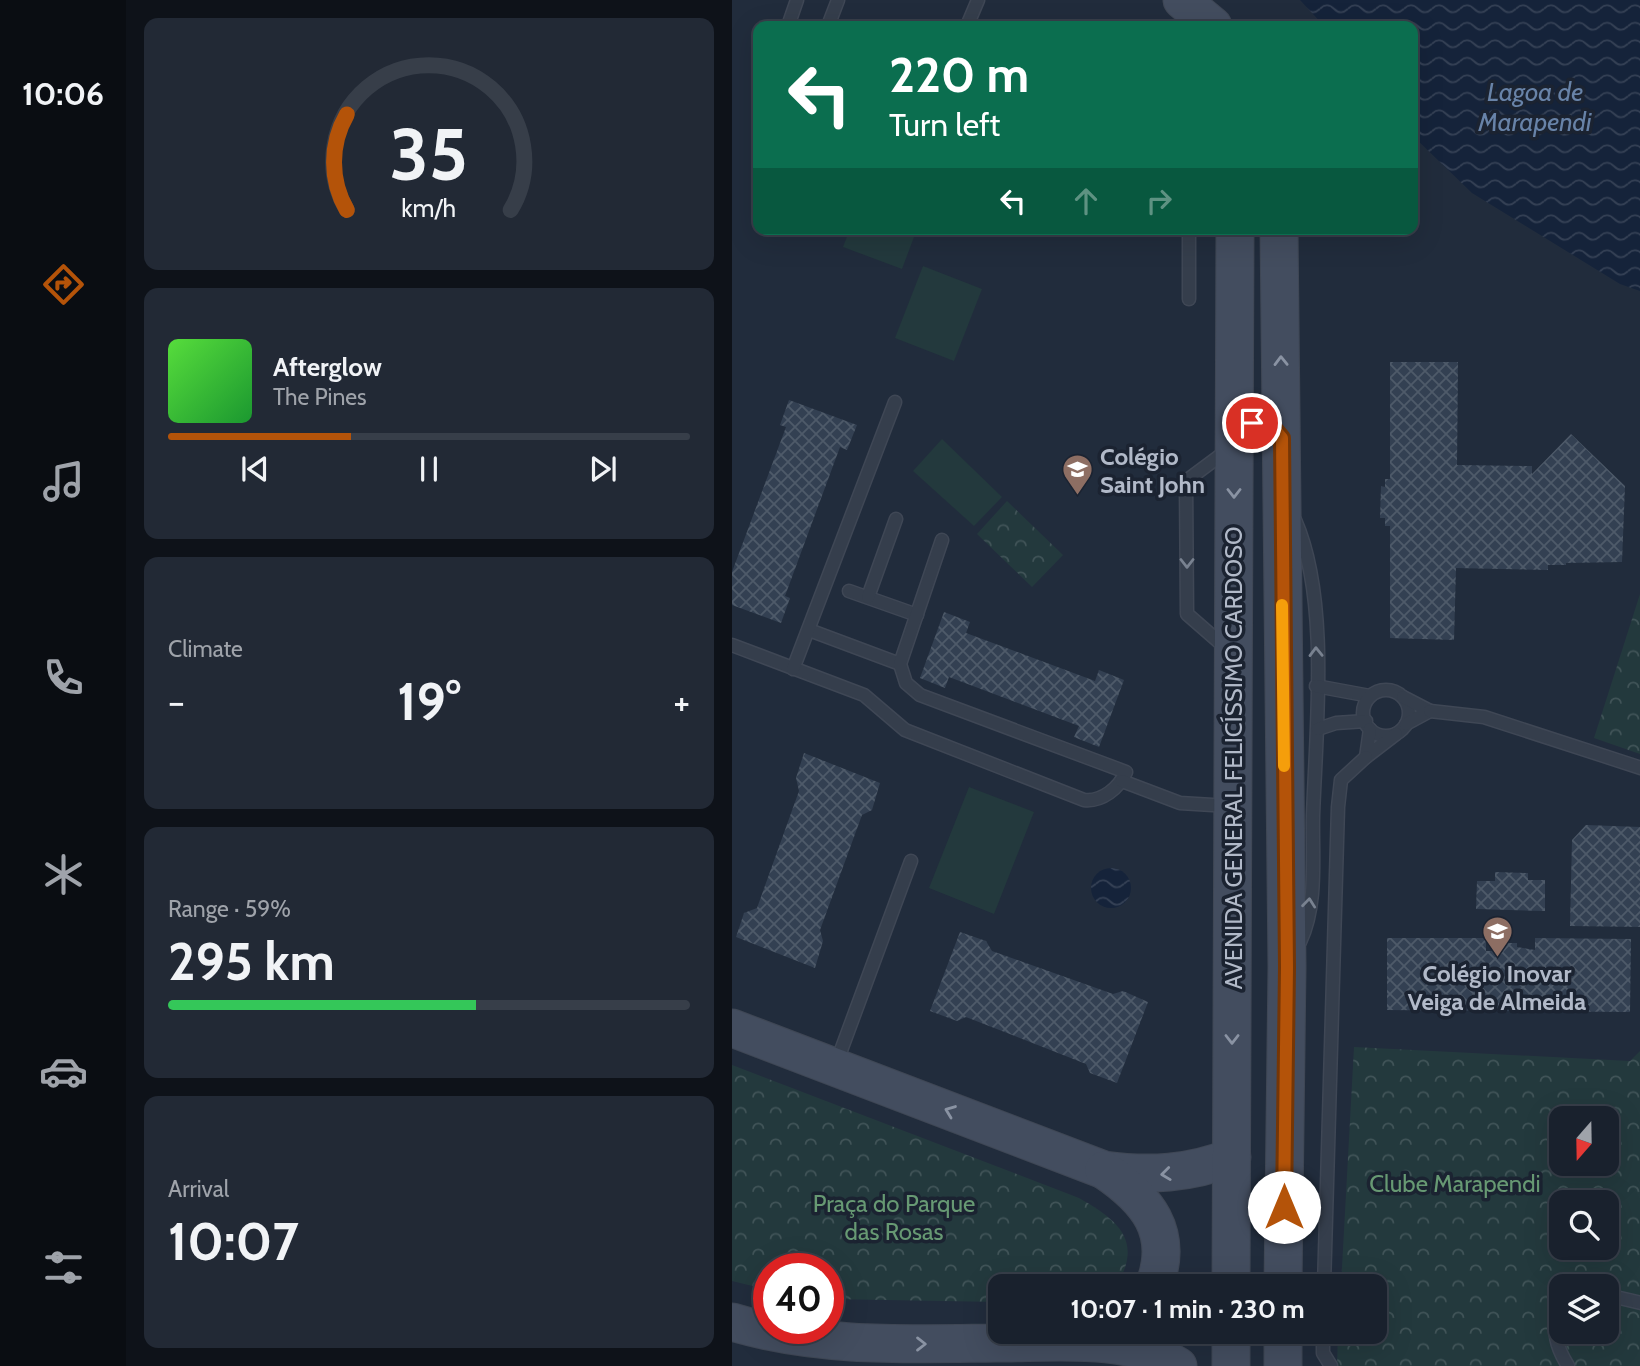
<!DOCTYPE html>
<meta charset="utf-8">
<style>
:root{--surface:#19212d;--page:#222935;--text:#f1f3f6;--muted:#9fa3aa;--line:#373e49;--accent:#b45309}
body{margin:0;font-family:Cabin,sans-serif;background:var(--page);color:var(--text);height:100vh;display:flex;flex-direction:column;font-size:26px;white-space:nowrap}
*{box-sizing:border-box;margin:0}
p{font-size:23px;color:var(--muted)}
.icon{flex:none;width:38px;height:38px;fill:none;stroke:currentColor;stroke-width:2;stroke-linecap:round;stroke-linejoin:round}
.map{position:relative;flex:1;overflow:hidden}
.side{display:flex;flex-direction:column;gap:18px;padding:18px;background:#0e1219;width:606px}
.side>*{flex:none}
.banner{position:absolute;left:21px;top:21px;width:665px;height:214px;border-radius:14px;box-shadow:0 7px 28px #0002,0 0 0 2px var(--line);background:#0b6e4f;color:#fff;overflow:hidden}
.needle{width:46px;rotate:200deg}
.tools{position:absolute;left:817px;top:1106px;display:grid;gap:14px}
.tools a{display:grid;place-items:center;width:70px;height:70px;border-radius:14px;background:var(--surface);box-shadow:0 7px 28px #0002,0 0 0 2px var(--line);font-size:35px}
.speed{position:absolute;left:21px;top:1253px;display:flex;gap:14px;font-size:35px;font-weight:700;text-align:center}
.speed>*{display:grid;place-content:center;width:91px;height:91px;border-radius:50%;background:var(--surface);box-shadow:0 7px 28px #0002,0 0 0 2px var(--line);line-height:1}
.speed .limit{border:10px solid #d22;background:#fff;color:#111}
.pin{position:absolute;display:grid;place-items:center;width:60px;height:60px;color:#fff;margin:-30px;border:4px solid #fff;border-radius:50%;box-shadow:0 2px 7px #0007}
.me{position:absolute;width:77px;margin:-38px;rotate:0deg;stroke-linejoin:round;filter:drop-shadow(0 0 5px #0008)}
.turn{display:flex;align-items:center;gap:24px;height:147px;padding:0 21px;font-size:32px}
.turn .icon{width:91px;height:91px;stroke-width:2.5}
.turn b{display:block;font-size:49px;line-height:60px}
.lanes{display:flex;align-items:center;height:66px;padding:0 21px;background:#0003;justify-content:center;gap:35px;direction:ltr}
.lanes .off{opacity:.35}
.big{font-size:52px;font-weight:700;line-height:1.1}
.side .widget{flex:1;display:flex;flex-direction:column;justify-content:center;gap:10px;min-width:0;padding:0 24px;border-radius:14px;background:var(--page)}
.side .dial{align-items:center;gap:0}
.dial svg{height:182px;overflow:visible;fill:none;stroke:var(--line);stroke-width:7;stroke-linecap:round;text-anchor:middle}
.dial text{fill:var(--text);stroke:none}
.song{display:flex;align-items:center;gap:21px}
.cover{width:84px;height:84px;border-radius:10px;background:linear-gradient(135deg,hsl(110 70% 55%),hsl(130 70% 35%))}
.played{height:7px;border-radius:4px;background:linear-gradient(90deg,var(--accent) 35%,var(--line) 35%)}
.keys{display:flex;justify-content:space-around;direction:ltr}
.heat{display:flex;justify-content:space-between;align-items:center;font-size:38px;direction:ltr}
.charge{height:10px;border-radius:5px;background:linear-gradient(90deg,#34c759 59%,var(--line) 0)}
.trip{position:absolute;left:256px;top:1274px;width:399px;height:70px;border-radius:14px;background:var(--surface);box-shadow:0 7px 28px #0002,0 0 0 2px var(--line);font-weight:700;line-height:70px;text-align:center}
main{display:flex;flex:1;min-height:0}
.tabs{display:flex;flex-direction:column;width:126px;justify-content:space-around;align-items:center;background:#0a0d12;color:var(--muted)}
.tabs .icon{width:49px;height:49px}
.tabs .current{color:var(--accent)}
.tabs b{font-size:32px;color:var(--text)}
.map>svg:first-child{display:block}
</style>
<main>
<nav class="tabs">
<b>10:06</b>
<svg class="icon current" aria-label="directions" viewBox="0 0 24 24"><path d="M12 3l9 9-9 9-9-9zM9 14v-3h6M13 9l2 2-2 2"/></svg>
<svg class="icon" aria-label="music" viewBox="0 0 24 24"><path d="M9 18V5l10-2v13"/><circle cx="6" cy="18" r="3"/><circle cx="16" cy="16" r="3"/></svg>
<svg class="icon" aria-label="phone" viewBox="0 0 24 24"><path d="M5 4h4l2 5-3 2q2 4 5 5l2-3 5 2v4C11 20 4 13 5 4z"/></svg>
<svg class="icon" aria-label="climate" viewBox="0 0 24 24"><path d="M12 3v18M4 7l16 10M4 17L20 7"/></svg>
<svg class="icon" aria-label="car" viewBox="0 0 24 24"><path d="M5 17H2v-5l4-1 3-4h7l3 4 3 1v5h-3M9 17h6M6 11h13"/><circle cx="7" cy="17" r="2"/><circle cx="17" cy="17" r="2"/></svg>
<svg class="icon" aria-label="filters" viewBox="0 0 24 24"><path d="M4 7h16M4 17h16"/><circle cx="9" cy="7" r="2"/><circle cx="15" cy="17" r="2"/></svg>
</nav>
<section class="side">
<div class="widget dial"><svg viewBox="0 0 100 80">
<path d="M14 69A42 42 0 1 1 86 69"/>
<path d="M14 69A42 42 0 0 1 14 27" stroke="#b45309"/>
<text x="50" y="56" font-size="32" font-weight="700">35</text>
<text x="50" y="72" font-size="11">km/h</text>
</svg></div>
<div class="widget">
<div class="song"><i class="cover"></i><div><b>Afterglow</b><p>The Pines</p></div></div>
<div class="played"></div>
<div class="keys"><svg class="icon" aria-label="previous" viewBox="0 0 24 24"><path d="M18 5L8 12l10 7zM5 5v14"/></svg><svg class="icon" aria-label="pause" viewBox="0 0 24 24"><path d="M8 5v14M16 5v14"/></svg><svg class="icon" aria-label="next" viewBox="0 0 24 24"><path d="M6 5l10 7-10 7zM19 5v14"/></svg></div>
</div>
<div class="widget"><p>Climate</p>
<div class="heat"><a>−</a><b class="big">19°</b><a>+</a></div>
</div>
<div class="widget"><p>Range · 59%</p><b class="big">295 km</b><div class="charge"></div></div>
<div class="widget"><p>Arrival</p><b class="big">10:07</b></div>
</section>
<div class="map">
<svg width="909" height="1366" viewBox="0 0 909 1366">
<defs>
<pattern id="park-crowns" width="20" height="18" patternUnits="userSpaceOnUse" patternTransform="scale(1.75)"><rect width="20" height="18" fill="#23393d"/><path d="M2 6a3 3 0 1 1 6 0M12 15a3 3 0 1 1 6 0" fill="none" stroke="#415458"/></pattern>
<pattern id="water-waves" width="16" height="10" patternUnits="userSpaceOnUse" patternTransform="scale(1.75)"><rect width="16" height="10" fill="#15233a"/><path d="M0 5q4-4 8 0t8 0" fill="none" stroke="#354155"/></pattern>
<pattern id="building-cross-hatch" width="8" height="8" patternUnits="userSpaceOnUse" patternTransform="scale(1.75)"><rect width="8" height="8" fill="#334052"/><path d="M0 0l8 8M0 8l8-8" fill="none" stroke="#4e5a69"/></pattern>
</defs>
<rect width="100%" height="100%" fill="#212c3c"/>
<!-- park -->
<g fill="url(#park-crowns)" fill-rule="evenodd">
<polygon points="275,501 331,555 300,587 245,534"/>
<polygon points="908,594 908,754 862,738"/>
<path d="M622 1047 898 1061 908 1051V1366H605L606 1332H642V1286H609ZM830 1118H875V1164H830ZM830 1202H875V1248H830ZM830 1286H875V1332H830Z"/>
<path d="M0 1065 347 1198C386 1220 412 1241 384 1286H268V1302L96 1299V1269H37V1290L0 1281Z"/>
</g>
<!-- pitch -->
<g fill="#23393d">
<polygon points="118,229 185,229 170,269 111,247"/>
<polygon points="191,266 250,289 222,361 163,338"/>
<polygon points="210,439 270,497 242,526 181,471"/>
<polygon points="237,787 302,812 262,914 197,888"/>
</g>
<!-- water -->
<g fill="url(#water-waves)">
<polygon points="568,0 908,0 908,291 888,284 740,193 681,136 681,26 592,26"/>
<circle cx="379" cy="888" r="20"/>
</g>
<!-- building -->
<g fill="url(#building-cross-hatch)">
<polygon points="658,362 726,362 725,465 800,466 800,474 839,434 893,486 890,562 834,563 834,565 816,565 816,570 724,568 722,640 658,638 658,526 653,526 653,518 648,518 649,486 653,487 653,479 658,479"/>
<polygon points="57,400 125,425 115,450 108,447 53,596 58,598 49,623 0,605 0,572 54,427 48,425"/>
<polygon points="212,612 238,622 234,633 363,681 367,670 392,680 367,747 342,737 347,726 217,677 213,688 188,678"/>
<polygon points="72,753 148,783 140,810 130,815 88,930 91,941 83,968 4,937 12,913 25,908 67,791 64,778"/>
<polygon points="854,825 909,827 909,927 838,926 840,840"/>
<polygon points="763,872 796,873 796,880 813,880 813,911 744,909 745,881 763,881"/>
<polygon points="228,932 254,941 260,951 381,994 391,991 416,1002 385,1083 358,1073 354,1064 234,1017 225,1021 198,1011"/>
<polygon points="655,938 754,938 754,951 763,951 763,947 773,947 773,943 785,943 785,947 803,950 803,938 899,939 898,1012 655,1010"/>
</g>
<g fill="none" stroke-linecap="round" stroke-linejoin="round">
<defs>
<g id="lane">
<polyline points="56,26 65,0"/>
<polyline points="96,26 106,0"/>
<polyline points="235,26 246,0"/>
<polyline points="457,229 457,299"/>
<path d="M563 520C598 599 584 729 581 816 580 855 586 905 568 942"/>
<polyline points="117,591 185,615"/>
<polyline points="136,597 164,519"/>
<polyline points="77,630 168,664"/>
<path d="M0 645 132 695 173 730 352 800C370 802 387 788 394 772L188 695 174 683 168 664 210 540"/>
<polyline points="494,648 455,614 454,481 497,449"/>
<polyline points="61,669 163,402"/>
<polyline points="584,686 638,696"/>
<circle cx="654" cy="713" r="23"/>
<polyline points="671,697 698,711 674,724"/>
<polyline points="698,711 752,717 909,768"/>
<polyline points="586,729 604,723 634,721"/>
<polyline points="638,729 634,757 664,734"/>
<polyline points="390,781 448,803 497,806"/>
<polyline points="104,1064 179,861"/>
<polyline points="592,1286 606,807 609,780 634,757"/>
<polyline points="875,1295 909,1303"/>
<path d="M830 1311C818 1330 825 1348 836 1366"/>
<polyline points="591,1332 591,1353 599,1366"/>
</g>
<g id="secondary">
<polyline points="450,0 481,26"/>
<polyline points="547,229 555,967 551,1286"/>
<path d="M0 1028 372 1170C417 1176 458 1174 500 1157"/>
<path d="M372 1170C415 1199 443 1232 422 1286"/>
<polyline points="499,1286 503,229"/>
<path d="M0 1322C86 1348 175 1344 264 1343 323 1343 394 1334 446 1366"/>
<polyline points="499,1366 499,1332"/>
<polyline points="551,1366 551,1332"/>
</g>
</defs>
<!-- lane casing -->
<use href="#lane" stroke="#3f4755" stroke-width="15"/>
<!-- secondary casing -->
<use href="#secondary" stroke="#3f4755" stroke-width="39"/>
<!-- lane -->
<use href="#lane" stroke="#353e4c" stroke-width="12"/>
<!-- secondary -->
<use href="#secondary" stroke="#434d5f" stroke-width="37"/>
</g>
<!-- one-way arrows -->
<defs><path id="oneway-chevron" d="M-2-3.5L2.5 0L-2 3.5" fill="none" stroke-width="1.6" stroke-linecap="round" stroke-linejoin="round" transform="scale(1.75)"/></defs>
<g stroke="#8a93a3">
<use href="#oneway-chevron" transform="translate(549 361) rotate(-91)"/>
<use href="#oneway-chevron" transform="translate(502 493) rotate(90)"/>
<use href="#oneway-chevron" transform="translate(500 1039) rotate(90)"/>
<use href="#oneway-chevron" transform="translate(218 1111) rotate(-159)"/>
<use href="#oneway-chevron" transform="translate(434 1174) rotate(173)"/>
<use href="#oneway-chevron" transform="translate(189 1344)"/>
</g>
<g stroke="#798290">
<use href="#oneway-chevron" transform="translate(455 563) rotate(90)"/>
<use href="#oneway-chevron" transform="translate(584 652) rotate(-91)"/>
<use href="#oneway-chevron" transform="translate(577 903) rotate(-84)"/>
</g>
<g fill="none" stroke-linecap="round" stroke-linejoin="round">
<defs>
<polyline id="route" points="520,423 540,426 550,438 555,967 552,1207"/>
</defs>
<!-- route casing -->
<use href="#route" stroke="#753606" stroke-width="18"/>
<!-- route -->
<use href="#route" stroke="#b45309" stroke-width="12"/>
<!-- slow -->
<polyline stroke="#f59e0b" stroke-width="12" points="550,605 552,766"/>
</g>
<!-- icons -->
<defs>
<symbol id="school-pin" viewBox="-11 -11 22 30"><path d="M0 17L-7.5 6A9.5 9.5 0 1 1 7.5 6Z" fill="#8d6e63" stroke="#1b2331"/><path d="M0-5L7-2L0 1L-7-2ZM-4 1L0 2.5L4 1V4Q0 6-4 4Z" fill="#fff"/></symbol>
</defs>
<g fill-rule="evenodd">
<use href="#school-pin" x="328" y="452" width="35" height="47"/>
<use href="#school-pin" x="748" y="914" width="35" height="47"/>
</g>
<g text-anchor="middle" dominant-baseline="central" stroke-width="7" stroke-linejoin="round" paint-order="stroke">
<!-- poi labels -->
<g font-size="24" font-weight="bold" fill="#b1b9c8" stroke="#1b2331" text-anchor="start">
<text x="368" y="456">Colégio<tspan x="368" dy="28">Saint John</tspan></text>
<text x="765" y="973" text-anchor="middle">Colégio Inovar<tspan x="765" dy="28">Veiga de Almeida</tspan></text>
</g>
<!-- street labels -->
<g font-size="24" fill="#b1b9c8" stroke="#1b2331">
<text transform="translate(501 758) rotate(-90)">AVENIDA GENERAL FELICÍSSIMO CARDOSO</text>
</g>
<!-- park labels -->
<g font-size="24" fill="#679973" stroke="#1b2331">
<text x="723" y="1183">Clube Marapendi</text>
<text x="162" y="1203">Praça do Parque<tspan x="162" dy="28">das Rosas</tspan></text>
</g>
<!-- water labels -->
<g font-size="26" font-style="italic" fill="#6883a8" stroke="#1b2331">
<text x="803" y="92">Lagoa de<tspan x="803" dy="30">Marapendi</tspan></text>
</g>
</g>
</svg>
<div class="tools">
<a><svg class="needle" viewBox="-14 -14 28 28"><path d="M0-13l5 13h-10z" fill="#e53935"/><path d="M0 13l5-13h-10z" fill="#9fa3aa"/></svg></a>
<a><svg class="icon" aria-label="search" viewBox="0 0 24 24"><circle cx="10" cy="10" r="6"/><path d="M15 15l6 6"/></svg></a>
<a><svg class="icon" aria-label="layers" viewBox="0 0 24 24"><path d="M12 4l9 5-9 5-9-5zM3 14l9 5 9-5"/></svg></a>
</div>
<div class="speed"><div class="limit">40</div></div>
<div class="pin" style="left:520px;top:423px;background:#d93025"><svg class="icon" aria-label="arrive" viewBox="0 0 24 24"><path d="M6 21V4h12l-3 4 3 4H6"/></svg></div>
<svg class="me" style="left:552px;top:1207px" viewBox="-20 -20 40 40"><circle r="19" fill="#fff"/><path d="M0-13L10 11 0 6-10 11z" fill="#b45309"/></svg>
<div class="trip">10:07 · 1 min · 230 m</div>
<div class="banner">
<div class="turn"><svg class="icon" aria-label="left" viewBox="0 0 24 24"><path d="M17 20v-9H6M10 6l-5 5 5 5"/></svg><div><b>220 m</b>Turn left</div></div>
<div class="lanes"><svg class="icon" aria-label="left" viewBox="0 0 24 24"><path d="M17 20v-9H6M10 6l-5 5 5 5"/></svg><svg class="icon off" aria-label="ahead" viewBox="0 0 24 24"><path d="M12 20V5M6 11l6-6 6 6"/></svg><svg class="icon off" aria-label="right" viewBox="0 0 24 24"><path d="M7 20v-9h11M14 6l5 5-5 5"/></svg></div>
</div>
</div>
</main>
